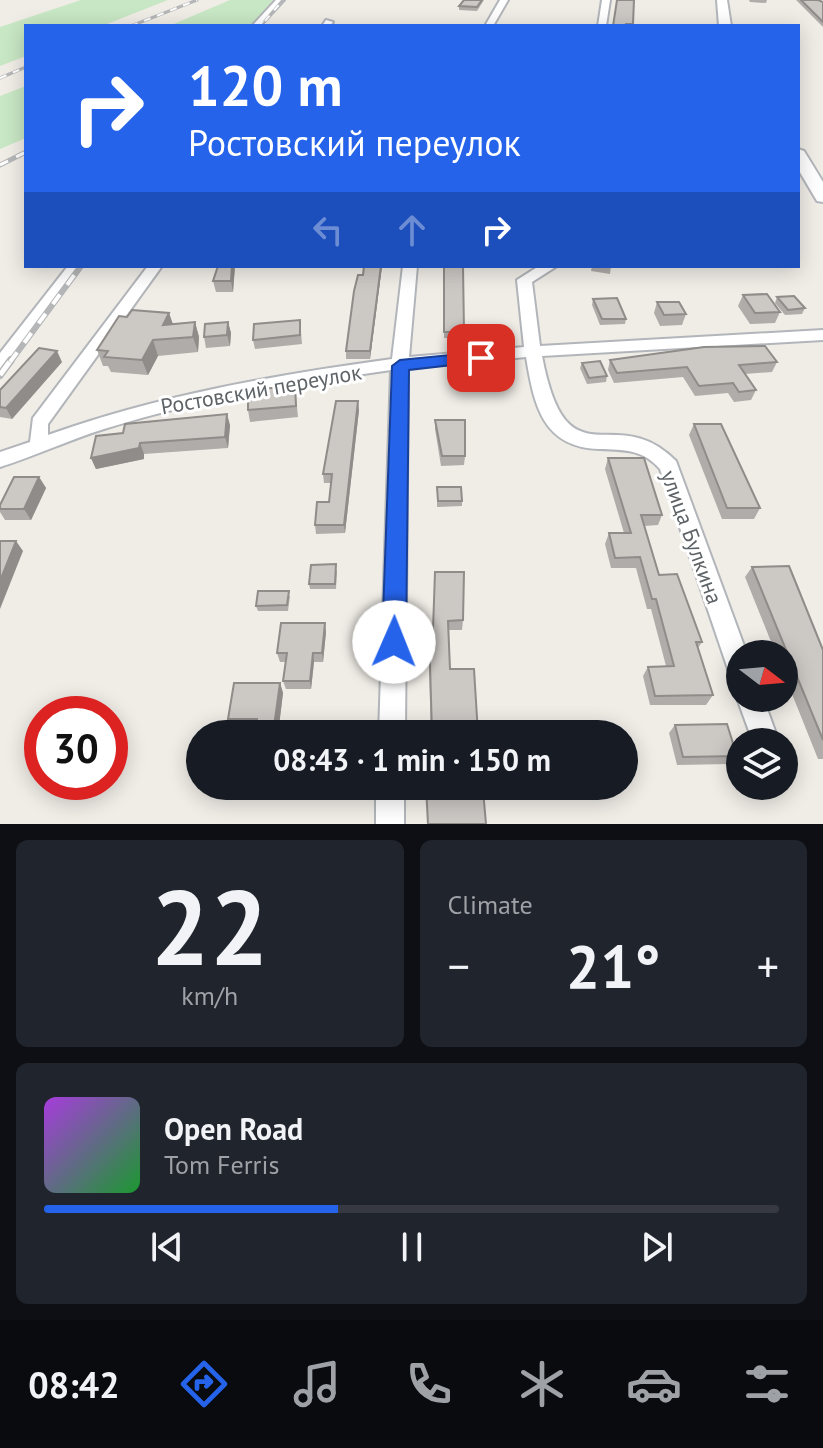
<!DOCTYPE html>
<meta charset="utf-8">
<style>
:root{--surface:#171b24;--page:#20242c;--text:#f1f3f6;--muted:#9ea1a6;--line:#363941;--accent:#2563eb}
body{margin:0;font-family:"PT Sans",sans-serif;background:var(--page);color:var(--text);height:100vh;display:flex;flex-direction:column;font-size:30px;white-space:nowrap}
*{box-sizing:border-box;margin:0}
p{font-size:26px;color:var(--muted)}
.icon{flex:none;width:44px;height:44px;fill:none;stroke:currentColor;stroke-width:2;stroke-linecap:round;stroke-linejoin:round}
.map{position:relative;height:824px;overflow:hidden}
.side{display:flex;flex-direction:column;gap:16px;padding:16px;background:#0d0f14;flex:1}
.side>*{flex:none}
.top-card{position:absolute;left:24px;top:24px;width:776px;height:244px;border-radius:0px;box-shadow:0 4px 20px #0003;background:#2563eb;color:#fff;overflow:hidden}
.needle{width:52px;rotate:106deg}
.buttons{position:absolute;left:726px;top:640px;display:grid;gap:16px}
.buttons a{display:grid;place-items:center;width:72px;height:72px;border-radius:50%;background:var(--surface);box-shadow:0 4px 20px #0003;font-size:40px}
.speed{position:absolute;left:24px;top:696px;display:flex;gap:16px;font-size:40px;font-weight:700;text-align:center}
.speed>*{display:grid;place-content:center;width:104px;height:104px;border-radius:50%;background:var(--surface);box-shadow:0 4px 20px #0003;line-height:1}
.speed .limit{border:12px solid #d22;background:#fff;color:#111}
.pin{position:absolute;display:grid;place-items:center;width:68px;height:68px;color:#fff;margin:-34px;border-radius:16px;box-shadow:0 4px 12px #0006}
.me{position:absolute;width:88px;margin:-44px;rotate:1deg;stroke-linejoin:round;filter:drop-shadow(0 0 6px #0008)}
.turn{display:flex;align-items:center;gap:28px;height:168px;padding:0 32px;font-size:36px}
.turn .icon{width:104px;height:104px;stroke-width:2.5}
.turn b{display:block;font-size:56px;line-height:68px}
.lanes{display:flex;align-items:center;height:76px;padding:0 32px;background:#0003;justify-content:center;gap:40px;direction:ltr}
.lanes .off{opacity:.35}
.big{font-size:60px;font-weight:700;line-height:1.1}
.side .widget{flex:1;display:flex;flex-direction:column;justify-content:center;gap:12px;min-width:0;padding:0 28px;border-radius:12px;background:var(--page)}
.side .dial{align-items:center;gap:0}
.dial b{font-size:104px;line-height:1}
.song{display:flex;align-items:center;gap:24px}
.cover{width:96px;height:96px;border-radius:12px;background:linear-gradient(135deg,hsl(280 70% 55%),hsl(130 70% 35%))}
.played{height:8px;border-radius:4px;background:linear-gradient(90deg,var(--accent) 40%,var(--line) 40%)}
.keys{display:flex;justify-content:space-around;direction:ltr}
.heat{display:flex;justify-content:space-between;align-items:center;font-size:44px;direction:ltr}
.side .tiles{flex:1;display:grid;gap:16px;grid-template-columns:1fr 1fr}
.widget:last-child{grid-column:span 2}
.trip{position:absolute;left:186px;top:720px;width:452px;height:80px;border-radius:40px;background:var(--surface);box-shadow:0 4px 20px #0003;font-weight:700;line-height:80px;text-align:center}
.tab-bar{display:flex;height:128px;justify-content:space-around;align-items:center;background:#090b0e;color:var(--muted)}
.tab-bar .icon{width:56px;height:56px}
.tab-bar .selected{color:var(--accent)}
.tab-bar b{font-size:36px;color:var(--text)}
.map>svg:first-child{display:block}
</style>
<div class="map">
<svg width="823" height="824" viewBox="0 0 823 824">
<rect width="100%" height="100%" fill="#f0ede7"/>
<!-- green -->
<g fill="#c8e7c4">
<polygon points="81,0 168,0 102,26 26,26 26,56 0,66 0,27"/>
<polygon points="230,0 273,0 251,26 169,26"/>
<polygon points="26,86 26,138 0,149 0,96"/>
</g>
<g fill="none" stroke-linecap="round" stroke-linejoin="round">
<defs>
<g id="minor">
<polygon points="276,0 284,0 260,26 252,26"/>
<polygon points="500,0 508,0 493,26 485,26"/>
<polygon points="602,0 610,0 606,26 598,26"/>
<polygon points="326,20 333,22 330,26 322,26"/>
<polygon points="68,266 82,266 6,369 0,371 0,353"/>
<path d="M148 266H162L48 424V435C160 395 275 375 392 359L403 266H417L409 357 524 347 517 280 539 266H557L532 282 540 346 823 330V340L542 356C567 488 614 398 676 461L747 654H740V681L731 677 728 669 660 469C642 449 625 450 599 449 542 447 534 404 526 357L408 368 405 734H379L391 370C294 384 197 400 104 429 69 440 35 456 0 467V452L30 442 33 418Z"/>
<polygon points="740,692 740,698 763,698 779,742 753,742 737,698"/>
<rect x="376" y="786" width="28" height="38"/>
</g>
<g id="secondary">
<polygon points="717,0 727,0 731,26 719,26"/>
<polygon points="798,149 804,151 823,182 823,202 817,201 798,169"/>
</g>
</defs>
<!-- minor casing -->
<use href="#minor" stroke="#b2b5b9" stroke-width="4"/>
<!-- secondary casing -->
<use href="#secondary" stroke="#b3b7bb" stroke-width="4"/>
<!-- minor -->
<use href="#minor" fill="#fff" fill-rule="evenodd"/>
<!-- secondary -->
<use href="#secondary" fill="#fff" fill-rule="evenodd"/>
<defs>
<g id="rail-far3">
<polyline points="265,21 283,0"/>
<polyline points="131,26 197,0"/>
<polyline points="0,78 26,67"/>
</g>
<polyline id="rail-far2" points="0,165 26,152"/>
<polyline id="rail-far1" points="10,362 81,266"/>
<polyline id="rail" points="0,375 11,360"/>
</defs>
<!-- rail-far3 casing -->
<use href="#rail-far3" stroke="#b5b6b7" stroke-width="3"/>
<!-- rail-far2 casing -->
<use href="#rail-far2" stroke="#b5b6b7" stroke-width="5"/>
<!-- rail-far1 casing -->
<use href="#rail-far1" stroke="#b5b6b7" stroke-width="6"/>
<!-- rail casing -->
<use href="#rail" stroke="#b5b6b7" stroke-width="8"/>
<!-- rail-far3 -->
<use href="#rail-far3" stroke="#fff" stroke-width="2" stroke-dasharray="7" stroke-linecap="butt"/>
<!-- rail-far2 -->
<use href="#rail-far2" stroke="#fff" stroke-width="3" stroke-dasharray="9" stroke-linecap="butt"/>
<!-- rail-far1 -->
<use href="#rail-far1" stroke="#fff" stroke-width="4" stroke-dasharray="12" stroke-linecap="butt"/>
<!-- rail -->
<use href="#rail" stroke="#fff" stroke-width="5" stroke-dasharray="16" stroke-linecap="butt"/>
</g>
<!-- wall -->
<g fill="#afaca9">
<polygon points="484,0 477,11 459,10 459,6"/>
<polygon points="749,0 767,0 766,3 750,2"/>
<polygon points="796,0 818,0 823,2 823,27"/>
<polygon points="218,266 235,266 233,292 216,292 213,281"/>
<polygon points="364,266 382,266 370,359 346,359 346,351"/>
<polygon points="444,266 464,332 464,339 444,338"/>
<polygon points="592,266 611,266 610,274 591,271"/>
<polygon points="743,295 780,312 775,323 750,324 738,306"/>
<polygon points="777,297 805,308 802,314 785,315 775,303"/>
<polygon points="593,299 626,319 625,324 600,325 592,305"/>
<polygon points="657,302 686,314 682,325 660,326 654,313"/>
<polygon points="169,313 173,324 195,322 199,337 198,352 158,356 148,375 111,372 108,366 103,366 97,350 127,317"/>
<polygon points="300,320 302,344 255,349 253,340"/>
<polygon points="228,322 231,333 230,346 206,348 204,337"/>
<polygon points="610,360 777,362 772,372 745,374 756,390 751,400 734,402 728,393 695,396 683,377 614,383 608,370"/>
<polygon points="62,362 12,419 0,417 0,390"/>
<polygon points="582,363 607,376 606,382 587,384 580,368"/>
<polygon points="295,386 298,417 250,422 248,410"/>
<polygon points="359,410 345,533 316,534 315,525 329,502 331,483 324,483 323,474"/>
<polygon points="435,420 465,456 464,465 441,466 435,429"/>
<polygon points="694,424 760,508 754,519 722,519 689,435"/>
<polygon points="230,425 228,448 144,454 144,459 96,469 91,458 96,436"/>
<polygon points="608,458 662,515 658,525 644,526 659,575 702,642 698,648 713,695 706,705 650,705 643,676 648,667 666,666 651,609 647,609 636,568 611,568 605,544 609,533 624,533 605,469"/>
<polygon points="39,477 46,488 31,520 5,520 0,512 0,505"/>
<polygon points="437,487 462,501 462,506 437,507"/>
<polygon points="752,567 823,650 823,759 818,759 784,674 784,654 776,654 745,577"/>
<polygon points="337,570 336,589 310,589 309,584"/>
<polygon points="435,572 463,620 462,630 448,630 450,669 478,734 431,734 428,638 433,629"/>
<polygon points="290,596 288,611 258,611 256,606"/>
<polygon points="326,632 323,662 314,662 311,689 286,689 283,681 286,662 280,662 277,653"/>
<polygon points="280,683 283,693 278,734 256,728 232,728 228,719"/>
<polygon points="675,725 737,756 729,764 677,765 669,733"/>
</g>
<!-- shaded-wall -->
<g fill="#8f8c89">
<polygon points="232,266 235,266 233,292 231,281"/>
<polygon points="381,266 382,266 370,359 370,351"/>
<polygon points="169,313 174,328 167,340 163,325"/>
<polygon points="195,322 199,337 198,352 193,337"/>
<polygon points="228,322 231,333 230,346 227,335"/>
<polygon points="153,340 158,356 148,375 142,360"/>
<polygon points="57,351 62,362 12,419 6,408"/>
<polygon points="358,401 359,410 345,533 344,525"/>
<polygon points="227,414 230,425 228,448 225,437"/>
<polygon points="140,443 144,454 144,459 96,469 91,458"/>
<polygon points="39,477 46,488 31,520 24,509"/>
<polygon points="16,541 23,551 0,609 0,581"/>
<polygon points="325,623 326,632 323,662 322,653"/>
<polygon points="313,653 314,662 311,689 310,681"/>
<polygon points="280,683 283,693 278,734 273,734"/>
</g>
<!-- building -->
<g fill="#ccc8c4" stroke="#8f8c89" stroke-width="2">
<polygon points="464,0 482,0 477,7 459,6"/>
<polygon points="617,0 634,0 633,24 626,24 626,26 613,26"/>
<polygon points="801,0 818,0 823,2 823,22"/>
<polygon points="218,266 232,266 231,281 213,281"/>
<polygon points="364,266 381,266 370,351 346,351 354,291 358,275 363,275"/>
<polygon points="444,266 463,266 464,332 444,332"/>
<polygon points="767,294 780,312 755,313 743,295"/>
<polygon points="794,296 805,308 788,310 777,297"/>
<polygon points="617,298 626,319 602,319 593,299"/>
<polygon points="657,302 679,302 686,314 664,315"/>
<polygon points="132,310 169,313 163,325 195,322 193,337 153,340 142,360 104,357 108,351 97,350 119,316 127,317"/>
<polygon points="300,320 300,335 253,340 254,324"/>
<polygon points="228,322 227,335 204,337 205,324"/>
<polygon points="765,346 777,362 739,365 756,390 739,392 733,383 699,386 687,367 617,373 610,360 704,347"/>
<polygon points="39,348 57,351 6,408 0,407 0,390"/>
<polygon points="600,361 607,376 589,378 582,363"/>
<polygon points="295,386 296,406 248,410 248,390"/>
<polygon points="336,401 358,401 344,525 315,525 317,502 329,502 332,474 323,474"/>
<polygon points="227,414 225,437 140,443 139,448 91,458 96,436 123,433 125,424"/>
<polygon points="435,420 465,420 465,456 442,456"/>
<polygon points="694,424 721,424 760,508 727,508"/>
<polygon points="608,458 644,458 662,515 641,515 659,575 677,574 702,642 696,642 713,695 655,696 648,667 674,666 656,599 652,599 640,557 615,558 609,533 631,533"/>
<polygon points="14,477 39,477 24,509 0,509 0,505"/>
<polygon points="437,487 461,487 462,501 438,501"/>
<polygon points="0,541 16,541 0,581"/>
<polygon points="336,564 335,584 309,584 311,565"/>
<polygon points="789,566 823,650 823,740 752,567"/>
<polygon points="435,572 464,572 463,620 448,621 450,669 474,669 478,734 432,734 429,629 433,629"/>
<polygon points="258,591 289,591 287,605 256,606"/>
<polygon points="281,623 325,623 322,653 313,653 310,681 283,681 287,653 277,653"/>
<polygon points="234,683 280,683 273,734 255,734 257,719 228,719"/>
<polygon points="727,724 737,756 683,757 675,725"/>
<polygon points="426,786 457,786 458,790 483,790 486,824 428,824"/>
</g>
<!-- route -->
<polygon fill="#2563eb" stroke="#184099" stroke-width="2" points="481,352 490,358 487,361 409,370 406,642 402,650 394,653 385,650 382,642 392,366 400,360"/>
<g text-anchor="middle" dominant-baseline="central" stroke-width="6" stroke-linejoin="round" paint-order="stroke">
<!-- street labels -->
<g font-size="22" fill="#5e6367" stroke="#fff">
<text transform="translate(261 389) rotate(-10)">Ростовский переулок</text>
<text transform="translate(692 537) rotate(70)">улица Булкина</text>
</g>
</g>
</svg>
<div class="buttons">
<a><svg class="needle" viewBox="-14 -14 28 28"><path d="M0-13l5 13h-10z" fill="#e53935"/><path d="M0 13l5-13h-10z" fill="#9ea1a6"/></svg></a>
<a><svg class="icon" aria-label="layers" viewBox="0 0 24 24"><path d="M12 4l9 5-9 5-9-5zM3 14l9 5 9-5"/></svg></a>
</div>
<div class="speed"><div class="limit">30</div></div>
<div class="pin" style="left:481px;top:358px;background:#d93025"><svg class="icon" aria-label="arrive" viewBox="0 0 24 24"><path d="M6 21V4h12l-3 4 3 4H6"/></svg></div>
<svg class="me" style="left:394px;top:642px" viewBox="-20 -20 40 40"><circle r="19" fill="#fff"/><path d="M0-13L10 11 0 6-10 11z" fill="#2563eb"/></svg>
<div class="trip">08:43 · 1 min · 150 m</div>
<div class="top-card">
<div class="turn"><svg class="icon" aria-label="right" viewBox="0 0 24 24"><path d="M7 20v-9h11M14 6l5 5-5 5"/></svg><div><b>120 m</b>Ростовский переулок</div></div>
<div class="lanes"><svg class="icon off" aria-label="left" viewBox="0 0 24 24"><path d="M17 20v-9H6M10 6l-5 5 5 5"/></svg><svg class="icon off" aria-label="ahead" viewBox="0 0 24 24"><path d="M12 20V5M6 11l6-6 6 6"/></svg><svg class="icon" aria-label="right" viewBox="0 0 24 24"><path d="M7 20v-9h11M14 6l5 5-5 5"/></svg></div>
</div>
</div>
<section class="side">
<div class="tiles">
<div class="widget dial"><b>22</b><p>km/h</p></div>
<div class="widget"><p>Climate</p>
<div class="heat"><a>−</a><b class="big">21°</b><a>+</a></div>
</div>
<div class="widget">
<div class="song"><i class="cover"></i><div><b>Open Road</b><p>Tom Ferris</p></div></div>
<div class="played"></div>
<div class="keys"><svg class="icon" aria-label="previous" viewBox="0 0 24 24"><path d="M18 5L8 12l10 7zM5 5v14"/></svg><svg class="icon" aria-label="pause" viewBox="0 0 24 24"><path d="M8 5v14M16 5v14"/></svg><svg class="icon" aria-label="next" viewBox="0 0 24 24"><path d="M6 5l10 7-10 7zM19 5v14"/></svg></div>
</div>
</div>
</section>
<nav class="tab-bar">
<b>08:42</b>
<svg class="icon selected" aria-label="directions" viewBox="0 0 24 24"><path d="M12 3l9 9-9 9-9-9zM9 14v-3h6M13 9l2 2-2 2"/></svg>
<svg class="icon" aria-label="music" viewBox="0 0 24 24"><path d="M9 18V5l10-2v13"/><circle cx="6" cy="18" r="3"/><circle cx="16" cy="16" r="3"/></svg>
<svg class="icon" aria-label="phone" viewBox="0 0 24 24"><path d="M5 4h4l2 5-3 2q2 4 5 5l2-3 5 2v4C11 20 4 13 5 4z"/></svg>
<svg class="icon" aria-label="climate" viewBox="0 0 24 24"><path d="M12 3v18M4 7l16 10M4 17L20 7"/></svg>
<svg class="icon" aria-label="car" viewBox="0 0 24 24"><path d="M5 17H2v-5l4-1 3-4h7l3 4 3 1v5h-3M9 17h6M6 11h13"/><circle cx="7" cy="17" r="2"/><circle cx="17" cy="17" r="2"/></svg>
<svg class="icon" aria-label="filters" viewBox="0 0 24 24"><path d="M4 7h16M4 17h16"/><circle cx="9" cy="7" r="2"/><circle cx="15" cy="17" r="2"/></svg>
</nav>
